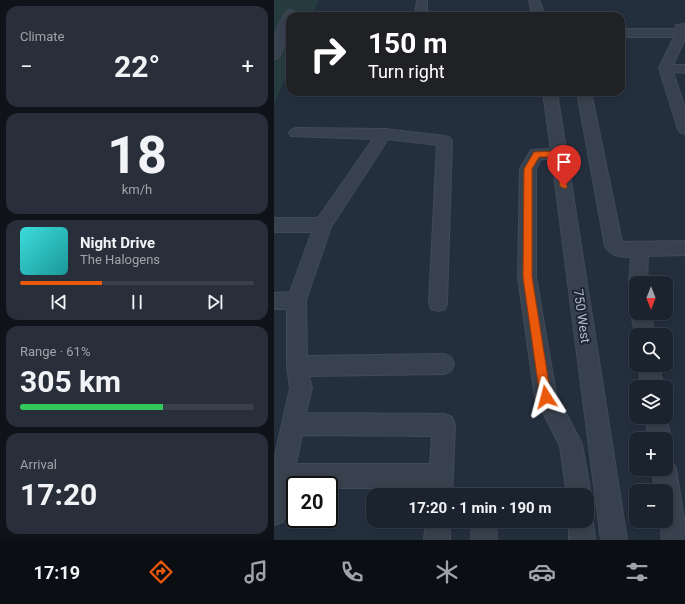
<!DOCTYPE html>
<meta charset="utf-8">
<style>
:root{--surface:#1b232e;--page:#282f3a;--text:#f1f3f6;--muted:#a0a4aa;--line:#39404a;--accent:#ea580c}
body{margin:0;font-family:Roboto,sans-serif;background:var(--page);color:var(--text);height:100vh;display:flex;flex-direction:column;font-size:15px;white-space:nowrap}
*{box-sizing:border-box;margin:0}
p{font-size:13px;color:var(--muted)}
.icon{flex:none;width:22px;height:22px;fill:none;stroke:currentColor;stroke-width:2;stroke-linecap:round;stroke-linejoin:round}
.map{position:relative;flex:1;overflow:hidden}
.drawer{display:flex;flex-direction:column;gap:6px;padding:6px;background:#0f1319;width:274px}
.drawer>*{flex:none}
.guide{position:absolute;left:12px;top:12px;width:339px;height:84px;border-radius:12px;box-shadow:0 2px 6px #0003,0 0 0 1px var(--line);background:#202124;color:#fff;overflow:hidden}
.needle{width:26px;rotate:180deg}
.buttons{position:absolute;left:355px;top:276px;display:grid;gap:8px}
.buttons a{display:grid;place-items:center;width:44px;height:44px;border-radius:8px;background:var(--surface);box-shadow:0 2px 6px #0003,0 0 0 1px var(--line);font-size:20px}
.speed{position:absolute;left:12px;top:476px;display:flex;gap:8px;font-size:20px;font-weight:700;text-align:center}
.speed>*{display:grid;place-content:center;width:52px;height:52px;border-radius:50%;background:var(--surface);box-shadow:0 2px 6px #0003,0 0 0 1px var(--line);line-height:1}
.speed .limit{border:2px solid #111;border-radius:6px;background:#fff;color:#111}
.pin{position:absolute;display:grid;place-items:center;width:34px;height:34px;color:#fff;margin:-41px -17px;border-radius:50% 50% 50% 0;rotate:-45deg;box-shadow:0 0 4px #0007}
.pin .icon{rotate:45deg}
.me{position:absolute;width:44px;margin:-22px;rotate:351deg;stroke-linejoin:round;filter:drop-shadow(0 0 3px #0008)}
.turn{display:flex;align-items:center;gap:14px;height:84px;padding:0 16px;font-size:18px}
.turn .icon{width:52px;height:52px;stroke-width:2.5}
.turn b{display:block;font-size:28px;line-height:34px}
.big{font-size:30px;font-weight:700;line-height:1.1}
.drawer .card{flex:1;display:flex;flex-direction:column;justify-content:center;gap:6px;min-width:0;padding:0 14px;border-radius:12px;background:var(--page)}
.drawer .dial{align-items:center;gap:0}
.dial b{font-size:52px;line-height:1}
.song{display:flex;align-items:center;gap:12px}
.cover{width:48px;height:48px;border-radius:6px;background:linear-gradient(135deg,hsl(180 70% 55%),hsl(180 70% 35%))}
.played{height:4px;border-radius:2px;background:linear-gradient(90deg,var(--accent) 35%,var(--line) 35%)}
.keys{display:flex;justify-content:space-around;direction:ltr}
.heat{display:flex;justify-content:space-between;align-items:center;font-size:22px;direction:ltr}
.charge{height:6px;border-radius:3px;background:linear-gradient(90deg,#34c759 61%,var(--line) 0)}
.trip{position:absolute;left:92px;top:488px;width:228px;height:40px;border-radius:12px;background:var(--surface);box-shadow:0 2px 6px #0003,0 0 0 1px var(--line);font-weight:700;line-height:40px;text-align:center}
.tab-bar{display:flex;height:64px;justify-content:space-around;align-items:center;background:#0b0e12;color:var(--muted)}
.tab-bar .icon{width:28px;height:28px}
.tab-bar .current{color:var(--accent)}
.tab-bar b{font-size:18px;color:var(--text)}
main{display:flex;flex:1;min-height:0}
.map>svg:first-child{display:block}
</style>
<main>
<section class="drawer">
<div class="card"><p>Climate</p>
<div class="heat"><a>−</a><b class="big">22°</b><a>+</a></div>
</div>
<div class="card dial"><b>18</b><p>km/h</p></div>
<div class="card">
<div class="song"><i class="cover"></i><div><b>Night Drive</b><p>The Halogens</p></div></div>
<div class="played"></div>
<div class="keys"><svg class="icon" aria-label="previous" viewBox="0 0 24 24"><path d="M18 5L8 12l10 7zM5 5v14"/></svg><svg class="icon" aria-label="pause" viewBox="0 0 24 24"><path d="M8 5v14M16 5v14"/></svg><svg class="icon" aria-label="next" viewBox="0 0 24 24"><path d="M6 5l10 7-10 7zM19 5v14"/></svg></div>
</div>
<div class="card"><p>Range · 61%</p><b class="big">305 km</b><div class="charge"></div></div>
<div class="card"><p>Arrival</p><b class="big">17:20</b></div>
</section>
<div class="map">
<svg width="411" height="540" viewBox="0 0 411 540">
<rect width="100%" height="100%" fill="#242f3e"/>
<!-- green -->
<polygon fill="#263c3f" points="0,0 45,0 38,16 16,16 16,67 0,105"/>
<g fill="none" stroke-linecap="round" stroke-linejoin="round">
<defs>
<g id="minor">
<polygon points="143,0 153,0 153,16 141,16"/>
<polygon points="255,0 265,0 269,10 268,16 256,16 257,10"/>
<path d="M17 10 23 13 21 16H16C16 28 11 47 4 58L0 59C0 36 0 30 13 11Z"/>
<polygon points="411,24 411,39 399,65 411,65 411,73 399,72 411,108 411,134 406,132 404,129 385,68 400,37 347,37 347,29 401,29 402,25"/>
<polygon points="269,92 283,92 353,540 327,540 278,159 267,159 262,169 262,277 282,394 308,444 317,495 313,503 313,495 293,495 286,446 261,397 244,277 246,169 257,150 277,149"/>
<path d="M303 92H317L348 242 411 241V255L374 256 373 283H362V290L358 289 355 283 357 257C347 257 336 256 331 246Z"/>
<path d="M22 128 110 129 171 136 176 138 178 141 173 303 171 309 164 311 157 309 155 303 163 145 114 139 57 227 32 300 33 356 170 354 177 357 180 364 177 371 170 374 35 376 38 388 32 413 170 414 178 417 181 425 178 495H154L155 488H55V485H21V488H17L9 522 0 525V460L16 388 13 366V309H0V293L16 292 38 232H0V218H44L99 139 17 136 15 133 17 130ZM28 435 158 436 156 464H22Z"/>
<polygon points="362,306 362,313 377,313 380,335 362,335 362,339 357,313"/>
<polygon points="365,365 385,365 389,387 367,387"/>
<polygon points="392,415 397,439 392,448 392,439 375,439 371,417 392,417"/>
<polygon points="392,458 398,461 402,469 411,525 411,540 388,540 386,521 392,521 392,491 381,491 378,469 392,469"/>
<polygon points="313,511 316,512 319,521 321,540 295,540 295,521 313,521"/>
<polygon points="152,521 176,521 176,540 150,540"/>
<polygon points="198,521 222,521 223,540 197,540"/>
</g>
</defs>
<!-- minor casing -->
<use href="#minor" stroke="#414a57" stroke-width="2"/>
<!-- minor -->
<use href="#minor" fill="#38414e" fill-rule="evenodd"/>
</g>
<!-- route -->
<polygon fill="#ea580c" stroke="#983908" points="285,151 289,154 293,188 290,188 286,186 282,157 265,157 258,169 258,277 277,397 276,401 272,403 268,401 266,397 249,277 250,169 260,152"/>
<g text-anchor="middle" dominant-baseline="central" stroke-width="4" stroke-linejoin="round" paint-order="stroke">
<!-- street labels -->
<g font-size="13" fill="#b4bcc9" stroke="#1d2633">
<text transform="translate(308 316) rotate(82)">750 West</text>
</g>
</g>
</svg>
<div class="buttons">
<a><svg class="needle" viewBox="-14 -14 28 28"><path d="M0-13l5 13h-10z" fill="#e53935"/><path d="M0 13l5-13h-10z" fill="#a0a4aa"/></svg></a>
<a><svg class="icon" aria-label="search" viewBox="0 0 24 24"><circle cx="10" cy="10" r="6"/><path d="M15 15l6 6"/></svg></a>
<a><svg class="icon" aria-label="layers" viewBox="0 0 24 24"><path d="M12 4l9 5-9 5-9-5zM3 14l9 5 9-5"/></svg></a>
<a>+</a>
<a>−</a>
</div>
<div class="speed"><div class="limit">20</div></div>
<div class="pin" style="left:290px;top:186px;background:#d93025"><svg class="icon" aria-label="arrive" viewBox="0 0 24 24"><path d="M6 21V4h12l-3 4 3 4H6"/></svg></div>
<svg class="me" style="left:272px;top:397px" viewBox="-20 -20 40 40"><path d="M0-17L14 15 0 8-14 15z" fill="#ea580c" stroke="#fff" stroke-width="4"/></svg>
<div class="trip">17:20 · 1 min · 190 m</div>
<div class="guide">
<div class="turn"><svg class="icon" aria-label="right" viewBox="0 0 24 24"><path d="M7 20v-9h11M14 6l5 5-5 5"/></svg><div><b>150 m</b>Turn right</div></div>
</div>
</div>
</main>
<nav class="tab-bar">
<b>17:19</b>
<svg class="icon current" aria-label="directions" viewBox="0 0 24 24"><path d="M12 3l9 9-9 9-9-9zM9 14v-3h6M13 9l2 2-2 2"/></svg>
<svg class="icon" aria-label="music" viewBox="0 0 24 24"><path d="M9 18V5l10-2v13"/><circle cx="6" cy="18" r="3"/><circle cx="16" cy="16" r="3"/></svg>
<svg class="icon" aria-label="phone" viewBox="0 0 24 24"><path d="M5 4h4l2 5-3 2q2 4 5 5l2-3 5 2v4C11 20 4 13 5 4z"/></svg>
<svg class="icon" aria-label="climate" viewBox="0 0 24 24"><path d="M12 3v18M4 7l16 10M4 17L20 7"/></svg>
<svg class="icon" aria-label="car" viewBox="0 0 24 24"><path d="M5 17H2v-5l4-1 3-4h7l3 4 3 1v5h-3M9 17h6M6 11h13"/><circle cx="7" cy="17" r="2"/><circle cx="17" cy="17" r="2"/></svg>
<svg class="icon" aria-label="filters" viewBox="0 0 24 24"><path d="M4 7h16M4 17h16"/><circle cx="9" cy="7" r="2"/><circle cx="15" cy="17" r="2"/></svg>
</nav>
